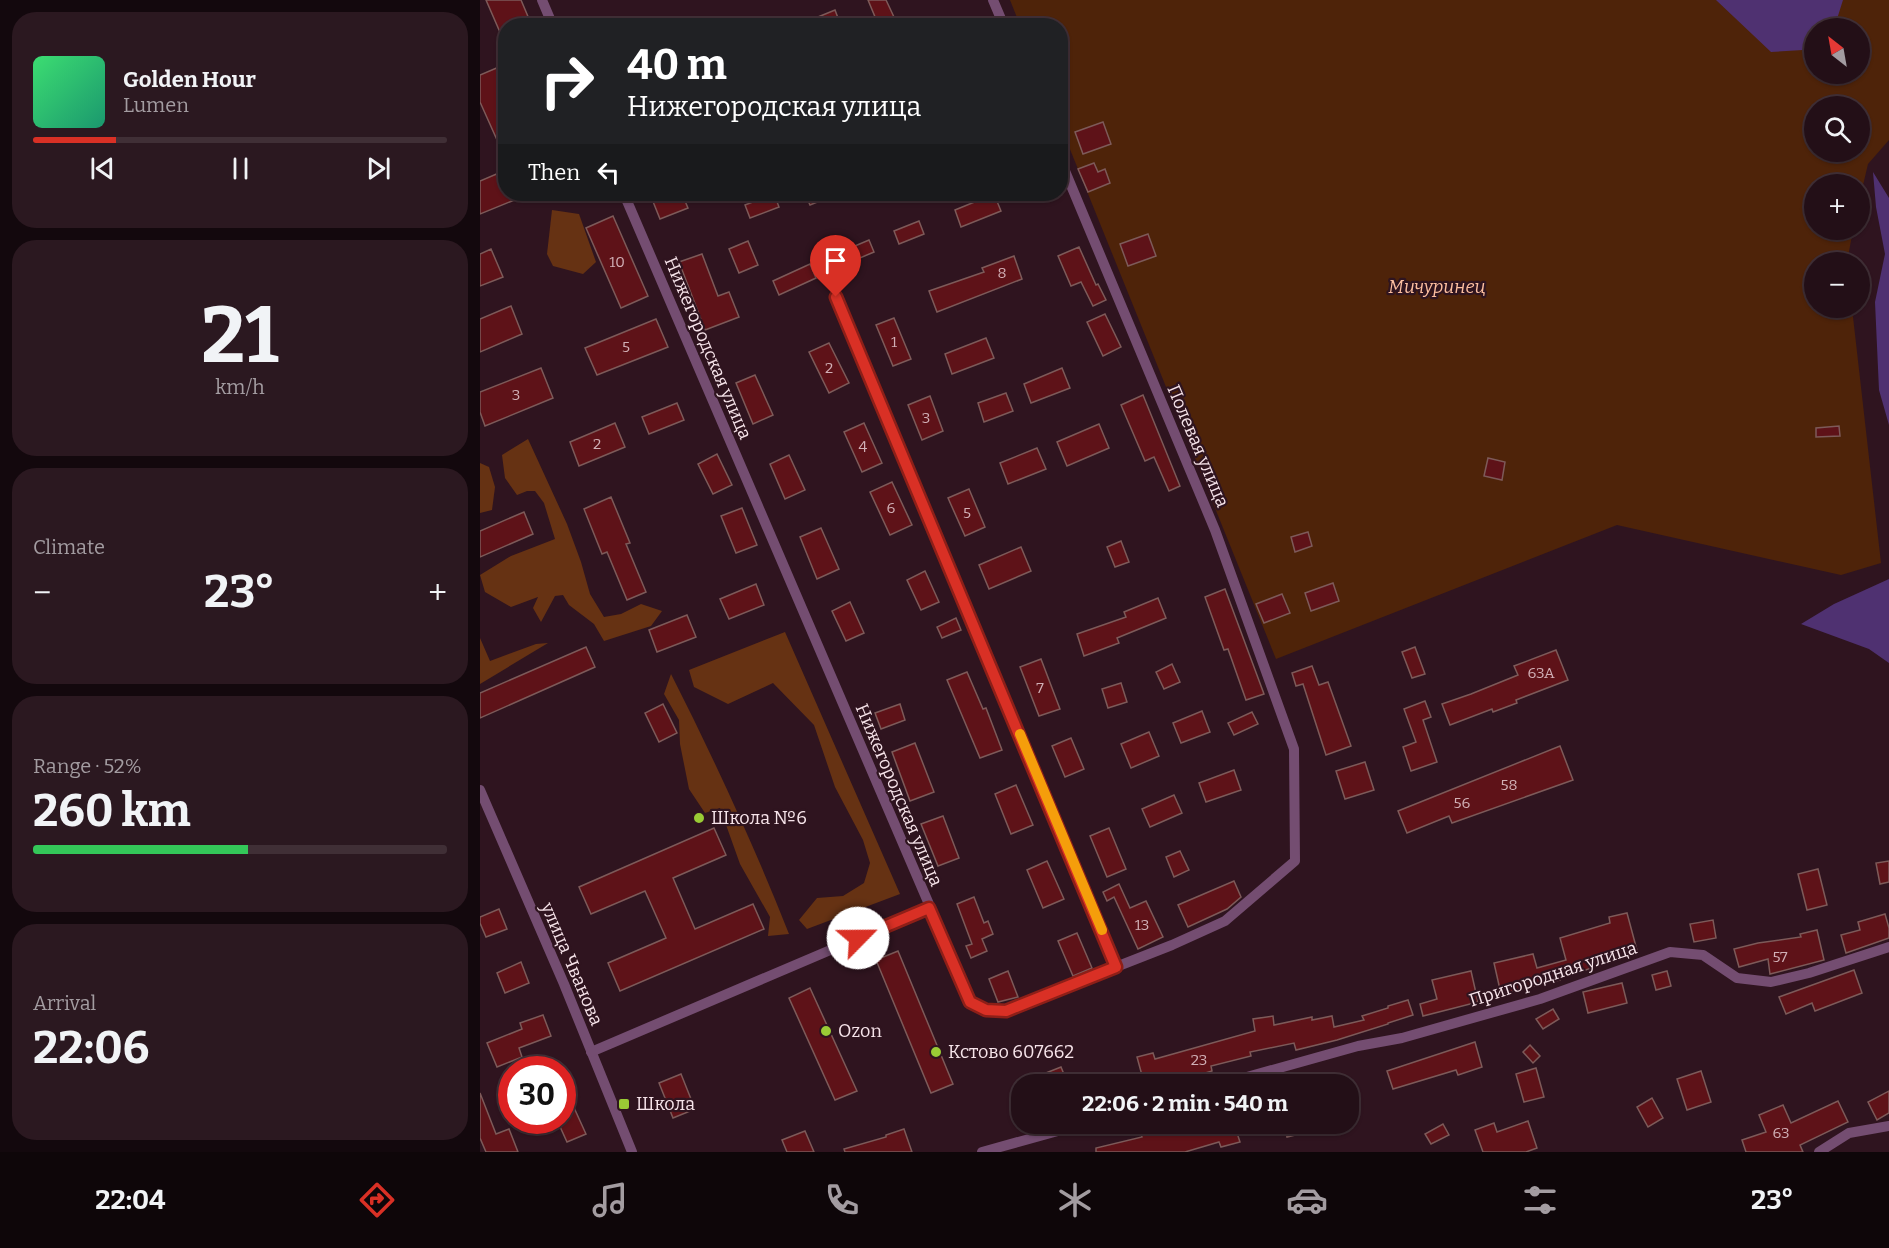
<!DOCTYPE html>
<meta charset="utf-8">
<style>
:root{--surface:#230f17;--page:#2b1820;--text:#f1f3f6;--muted:#a39ca1;--line:#402f36;--accent:#d93025}
body{margin:0;font-family:Bitter,serif;background:var(--page);color:var(--text);height:100vh;display:flex;flex-direction:column;font-size:22px;white-space:nowrap}
*{box-sizing:border-box;margin:0}
p{font-size:20px;color:var(--muted)}
.icon{flex:none;width:33px;height:33px;fill:none;stroke:currentColor;stroke-width:2;stroke-linecap:round;stroke-linejoin:round}
.map{position:relative;flex:1;overflow:hidden}
.drawer{display:flex;flex-direction:column;gap:12px;padding:12px;background:#13080d;width:480px}
.drawer>*{flex:none}
.banner{position:absolute;left:18px;top:18px;width:570px;height:183px;border-radius:24px;box-shadow:0 2px 4px #0004,0 0 0 2px var(--line);background:#202124;color:#fff;overflow:hidden}
.needle{width:39px;rotate:329deg}
.controls{position:absolute;left:1324px;top:18px;display:grid;gap:12px}
.controls a{display:grid;place-items:center;width:66px;height:66px;border-radius:50%;background:var(--surface);box-shadow:0 2px 4px #0004,0 0 0 2px var(--line);font-size:30px}
.speed{position:absolute;left:18px;top:1056px;display:flex;gap:12px;font-size:30px;font-weight:700;text-align:center}
.speed>*{display:grid;place-content:center;width:78px;height:78px;border-radius:50%;background:var(--surface);box-shadow:0 2px 4px #0004,0 0 0 2px var(--line);line-height:1}
.speed .limit{border:9px solid #d22;background:#fff;color:#111}
.pin{position:absolute;display:grid;place-items:center;width:51px;height:51px;color:#fff;margin:-62px -26px;border-radius:50% 50% 50% 0;rotate:-45deg;box-shadow:0 0 6px #0007}
.pin .icon{rotate:45deg}
.me{position:absolute;width:66px;margin:-33px;rotate:67deg;stroke-linejoin:round;filter:drop-shadow(0 0 4px #0008)}
.turn{display:flex;align-items:center;gap:21px;height:126px;padding:0 30px;font-size:27px}
.turn .icon{width:78px;height:78px;stroke-width:2.5}
.turn b{display:block;font-size:42px;line-height:51px}
.then{display:flex;align-items:center;height:57px;padding:0 30px;background:#0003;gap:12px;font-size:22px}
.big{font-size:45px;font-weight:700;line-height:1.1}
.drawer .card{flex:1;display:flex;flex-direction:column;justify-content:center;gap:9px;min-width:0;padding:0 21px;border-radius:24px;background:var(--page)}
.drawer .dial{align-items:center;gap:0}
.dial b{font-size:78px;line-height:1}
.song{display:flex;align-items:center;gap:18px}
.cover{width:72px;height:72px;border-radius:9px;background:linear-gradient(135deg,hsl(140 70% 55%),hsl(160 70% 35%))}
.played{height:6px;border-radius:3px;background:linear-gradient(90deg,var(--accent) 20%,var(--line) 20%)}
.keys{display:flex;justify-content:space-around;direction:ltr}
.heat{display:flex;justify-content:space-between;align-items:center;font-size:33px;direction:ltr}
.charge{height:9px;border-radius:4px;background:linear-gradient(90deg,#34c759 52%,var(--line) 0)}
.trip{position:absolute;left:531px;top:1074px;width:348px;height:60px;border-radius:24px;background:var(--surface);box-shadow:0 2px 4px #0004,0 0 0 2px var(--line);font-weight:700;line-height:60px;text-align:center}
.tabs{display:flex;height:96px;justify-content:space-around;align-items:center;background:#0e0609;color:var(--muted)}
.tabs .icon{width:42px;height:42px}
.tabs .current{color:var(--accent)}
.tabs b{font-size:27px;color:var(--text)}
main{display:flex;flex:1;min-height:0}
.map>svg:first-child{display:block}
</style>
<main>
<section class="drawer">
<div class="card">
<div class="song"><i class="cover"></i><div><b>Golden Hour</b><p>Lumen</p></div></div>
<div class="played"></div>
<div class="keys"><svg class="icon" aria-label="previous" viewBox="0 0 24 24"><path d="M18 5L8 12l10 7zM5 5v14"/></svg><svg class="icon" aria-label="pause" viewBox="0 0 24 24"><path d="M8 5v14M16 5v14"/></svg><svg class="icon" aria-label="next" viewBox="0 0 24 24"><path d="M6 5l10 7-10 7zM19 5v14"/></svg></div>
</div>
<div class="card dial"><b>21</b><p>km/h</p></div>
<div class="card"><p>Climate</p>
<div class="heat"><a>−</a><b class="big">23°</b><a>+</a></div>
</div>
<div class="card"><p>Range · 52%</p><b class="big">260 km</b><div class="charge"></div></div>
<div class="card"><p>Arrival</p><b class="big">22:06</b></div>
</section>
<div class="map">
<svg width="1409" height="1152" viewBox="0 0 1409 1152">
<rect width="100%" height="100%" fill="#2f141f"/>
<!-- green -->
<path fill="#4e2309" fill-rule="evenodd" d="M530 0H1409V140L1388 164 1380 198V184H1335V230H1373L1367 262H1335V308H1372L1401 563 1361 575 1137 525 796 659 581 127 580 26 540 25ZM1335 28H1380V74H1335ZM1335 106H1380V152H1335Z"/>
<!-- forest -->
<g fill="#663213">
<polygon points="72,210 99,214 116,262 103,274 73,266 67,254"/>
<polygon points="48,439 87,524 101,562 110,594 124,617 141,614 161,604 182,611 171,626 124,641 114,624 89,605 83,595 75,596 61,622 53,608 58,597 31,607 5,592 0,575 31,556 75,539 64,503 55,491 47,491 37,495 25,478 22,455"/>
<polygon points="0,463 9,467 15,487 12,510 0,513"/>
<polygon points="305,632 420,894 327,929 319,920 337,898 363,896 384,883 390,863 383,840 355,787 334,725 293,683 248,704 214,687 209,670"/>
<polygon points="0,638 10,661 56,644 68,643 0,684"/>
<path d="M191 674C234 759 274 845 309 934L288 936 290 917 260 864 240 808 225 813 209 789 200 744 199 720 184 694Z"/>
</g>
<!-- water -->
<g fill="#4f3171">
<polygon points="1236,0 1363,0 1357,19 1347,28 1335,28 1335,40 1323,50 1291,52"/>
<polygon points="1393,172 1409,198 1409,425 1399,390 1395,302 1405,254 1396,207"/>
<polygon points="1409,579 1409,663 1389,649 1321,624 1354,604"/>
</g>
<!-- building -->
<g fill="#5e1218" stroke="#7d5a59" stroke-width="1.5">
<polygon points="6,0 41,0 52,26 26,26 26,46"/>
<polygon points="388,0 406,0 414,17 398,24"/>
<polygon points="355,10 361,26 342,26 338,17"/>
<polygon points="26,64 26,160 0,102 0,75"/>
<polygon points="623,122 631,144 603,154 595,132"/>
<polygon points="614,163 618,172 625,169 630,183 608,192 598,169"/>
<polygon points="26,170 26,194 49,194 0,214 0,181"/>
<polygon points="170,194 202,194 208,208 180,219"/>
<polygon points="294,194 299,207 270,218 265,205"/>
<polygon points="325,194 357,194 330,205"/>
<polygon points="514,194 521,211 481,227 475,210"/>
<polygon points="133,216 168,296 141,308 106,228"/>
<polygon points="439,221 444,234 419,244 414,231"/>
<polygon points="668,234 676,256 648,266 640,244"/>
<polygon points="389,240 394,252 361,266 356,254"/>
<polygon points="268,241 278,265 259,273 249,249"/>
<polygon points="599,247 616,285 618,284 626,300 613,306 601,282 591,286 578,256"/>
<polygon points="11,249 23,277 0,286 0,254"/>
<polygon points="222,254 238,296 249,292 259,317 225,330 199,262"/>
<polygon points="534,256 542,279 457,312 449,291 504,272 502,268"/>
<polygon points="330,264 336,278 299,295 293,281"/>
<polygon points="31,306 42,334 0,352 0,319"/>
<polygon points="625,314 641,347 623,356 607,322"/>
<polygon points="414,318 431,359 413,366 396,325"/>
<polygon points="176,319 188,347 117,375 105,348"/>
<polygon points="506,338 514,358 472,374 465,354"/>
<polygon points="349,343 369,383 349,393 329,352"/>
<polygon points="61,368 73,398 5,426 0,412 0,392"/>
<polygon points="582,368 590,388 551,403 544,384"/>
<polygon points="275,375 293,415 273,424 256,383"/>
<polygon points="526,393 533,411 504,422 498,403"/>
<polygon points="663,395 700,486 689,491 674,457 665,461 641,405"/>
<polygon points="450,396 463,431 442,440 428,405"/>
<polygon points="197,403 204,420 169,434 162,417"/>
<polygon points="135,423 145,447 99,466 90,442"/>
<polygon points="384,423 402,463 382,472 364,432"/>
<polygon points="619,424 629,448 587,466 577,442"/>
<polygon points="1359,426 1360,436 1336,437 1336,428"/>
<polygon points="557,448 566,469 528,484 520,463"/>
<polygon points="237,454 252,485 233,494 218,464"/>
<polygon points="309,455 325,490 305,499 290,464"/>
<polygon points="1008,458 1025,462 1022,480 1004,476"/>
<polygon points="412,482 432,525 410,535 390,492"/>
<polygon points="489,489 505,527 485,536 468,498"/>
<polygon points="131,497 150,543 146,544 166,592 147,600 127,552 122,554 104,509"/>
<polygon points="262,508 277,545 256,553 241,516"/>
<polygon points="44,512 53,534 0,557 0,531"/>
<polygon points="341,528 359,569 337,579 320,537"/>
<polygon points="828,532 832,546 815,552 811,537"/>
<polygon points="641,541 649,562 635,567 627,547"/>
<polygon points="541,547 551,571 509,589 499,565"/>
<polygon points="445,571 459,602 441,610 427,580"/>
<polygon points="853,583 859,601 831,611 825,593"/>
<polygon points="276,584 284,605 249,619 240,599"/>
<polygon points="745,589 784,694 766,700 748,649 744,650 725,597"/>
<polygon points="802,594 810,613 784,623 776,604"/>
<polygon points="678,598 686,618 637,638 639,643 604,656 597,634 646,617 644,612"/>
<polygon points="370,602 384,633 366,641 352,611"/>
<polygon points="207,615 216,637 177,652 169,630"/>
<polygon points="476,618 481,630 462,638 457,627"/>
<polygon points="106,647 115,667 0,718 0,693"/>
<polygon points="935,647 945,674 932,678 922,652"/>
<polygon points="1076,650 1088,680 1036,700 1037,703 1013,712 1012,709 970,725 962,704 991,694 1038,675 1034,666"/>
<polygon points="561,659 580,709 559,716 540,667"/>
<polygon points="692,664 700,682 684,689 676,672"/>
<polygon points="832,666 839,685 848,682 871,746 846,755 823,684 816,686 812,673"/>
<polygon points="487,672 503,709 506,708 522,750 500,758 467,680"/>
<polygon points="641,683 647,702 628,708 622,689"/>
<polygon points="945,701 951,717 943,720 957,762 931,771 923,747 936,742 924,709"/>
<polygon points="183,704 197,733 179,742 165,713"/>
<polygon points="420,704 425,720 401,729 395,713"/>
<polygon points="722,711 730,732 701,743 693,723"/>
<polygon points="772,712 778,724 754,735 748,723"/>
<polygon points="669,732 679,756 651,768 641,744"/>
<polygon points="591,738 604,769 585,777 572,746"/>
<polygon points="435,743 454,792 430,801 412,752"/>
<polygon points="1080,746 1093,780 972,823 969,816 927,833 918,811"/>
<polygon points="885,762 894,790 865,799 856,771"/>
<polygon points="754,770 761,790 726,802 719,783"/>
<polygon points="536,785 553,825 531,834 515,794"/>
<polygon points="694,795 702,813 670,827 662,809"/>
<polygon points="463,816 479,858 458,866 441,824"/>
<polygon points="234,828 246,855 193,878 215,929 273,904 284,929 140,991 128,963 186,938 165,891 111,914 99,887"/>
<polygon points="629,828 646,869 627,877 610,836"/>
<polygon points="700,851 709,870 694,877 686,857"/>
<polygon points="567,861 584,899 563,908 547,870"/>
<polygon points="1409,861 1409,882 1400,884 1396,863"/>
<polygon points="1338,869 1347,905 1327,910 1318,874"/>
<polygon points="754,881 761,897 747,909 708,927 698,905"/>
<polygon points="639,884 650,908 666,901 683,937 658,949 634,897 627,901 623,892"/>
<polygon points="494,897 504,923 508,921 513,934 502,939 507,951 491,958 486,946 492,944 477,904"/>
<polygon points="19,909 27,929 6,937 0,923 0,917"/>
<polygon points="1147,913 1158,954 1079,978 1080,980 1021,994 1014,963 1053,954 1057,968 1086,960 1080,938 1130,923 1129,917"/>
<polygon points="1405,914 1409,928 1409,938 1366,953 1361,935 1380,930 1378,922"/>
<polygon points="1233,920 1236,938 1214,942 1210,924"/>
<polygon points="1337,930 1344,960 1290,974 1288,959 1259,967 1254,949 1278,943 1321,937 1320,934"/>
<polygon points="597,933 612,968 593,976 578,941"/>
<polygon points="418,951 473,1084 451,1093 396,960"/>
<polygon points="41,962 49,983 25,993 17,973"/>
<polygon points="1374,970 1382,993 1335,1011 1332,1003 1306,1014 1299,997"/>
<polygon points="528,971 538,997 518,1002 509,979"/>
<polygon points="991,971 998,1002 943,1016 940,1004 957,999 952,980"/>
<polygon points="1187,971 1191,986 1176,990 1172,975"/>
<polygon points="1142,983 1147,1003 1108,1013 1103,992"/>
<polygon points="330,988 377,1091 355,1100 309,998"/>
<polygon points="928,1000 933,1015 908,1023 908,1024 857,1040 816,1050 814,1043 770,1052 771,1056 731,1066 732,1071 712,1077 711,1075 688,1082 685,1074 663,1079 657,1057 673,1053 675,1059 775,1031 773,1019 793,1016 794,1025 832,1017 832,1020 852,1016 854,1027 884,1020 882,1016 908,1008 908,1006"/>
<polygon points="1073,1009 1079,1019 1063,1029 1056,1019"/>
<polygon points="63,1015 71,1036 39,1048 42,1057 17,1067 7,1043 42,1029 40,1023"/>
<polygon points="995,1042 1002,1067 978,1075 976,1070 913,1089 907,1071"/>
<polygon points="1050,1045 1060,1056 1053,1063 1043,1052"/>
<polygon points="82,1067 96,1098 91,1101 106,1134 87,1142 77,1120 82,1120"/>
<polygon points="581,1067 588,1084 538,1084"/>
<polygon points="1056,1068 1064,1097 1044,1102 1036,1074"/>
<polygon points="1221,1071 1231,1102 1207,1110 1197,1079"/>
<polygon points="201,1074 215,1109 193,1118 179,1083"/>
<polygon points="1409,1091 1409,1113 1397,1120 1388,1102"/>
<polygon points="0,1093 16,1134 29,1129 38,1152 6,1152 0,1138"/>
<polygon points="1172,1098 1183,1118 1168,1127 1157,1107"/>
<polygon points="1358,1101 1368,1122 1320,1145 1323,1152 1266,1152 1262,1140 1286,1132 1279,1115 1303,1105 1311,1123"/>
<polygon points="1048,1121 1057,1148 1046,1152 1003,1152 995,1130 1014,1123 1017,1132"/>
<polygon points="675,1124 686,1124 688,1131 718,1124 754,1124 760,1142 741,1147 739,1142 705,1152 616,1152 616,1148 662,1137 660,1128"/>
<polygon points="804,1124 827,1124 828,1132 807,1137"/>
<polygon points="963,1124 969,1135 951,1144 945,1134"/>
<polygon points="424,1129 432,1152 365,1152 364,1149 406,1137 406,1135"/>
<polygon points="325,1131 334,1152 307,1152 302,1140"/>
</g>
<g fill="none" stroke-linecap="round" stroke-linejoin="round">
<!-- street -->
<g stroke="#744d71" stroke-width="10">
<polyline points="62,0 73,26"/>
<polyline points="513,0 524,26"/>
<polyline points="144,194 491,1002 506,1010 526,1010 692,945 745,921 815,861 814,749 735,530 580,159"/>
<polyline points="356,297 636,967"/>
<polyline points="0,790 84,984 152,1152"/>
<polyline points="111,1052 449,908"/>
<polyline points="742,1084 878,1046 922,1038 1060,999 1190,952 1223,955 1257,978 1291,982 1329,973 1409,947"/>
<polyline points="502,1152 603,1124"/>
<polyline points="1339,1152 1369,1133 1409,1126"/>
</g>
</g>
<g fill="none" stroke-linecap="round" stroke-linejoin="round">
<defs>
<polyline id="route" points="356,297 636,967 526,1011 506,1010 490,1002 449,908 378,938"/>
</defs>
<!-- route casing -->
<use href="#route" stroke="#8d1f18" stroke-width="15"/>
<!-- route -->
<use href="#route" stroke="#d93025" stroke-width="10"/>
<!-- slow -->
<polyline stroke="#f59e0b" stroke-width="10" points="540,734 622,930"/>
</g>
<!-- markers -->
<g fill="#9acb35" stroke="#2f141f" stroke-width="2">
<circle cx="219" cy="818" r="6"/>
<circle cx="346" cy="1031" r="6"/>
<circle cx="456" cy="1052" r="6"/>
<rect x="138" y="1098" width="12" height="12" rx="3"/>
</g>
<g text-anchor="middle" dominant-baseline="central" stroke-width="4.5" stroke-linejoin="round" paint-order="stroke">
<!-- number labels -->
<g font-size="15" fill="#d1b0b6">
<text x="137" y="262">10</text>
<text x="522" y="273">8</text>
<text x="414" y="342">1</text>
<text x="146" y="347">5</text>
<text x="349" y="368">2</text>
<text x="36" y="395">3</text>
<text x="446" y="418">3</text>
<text x="117" y="444">2</text>
<text x="383" y="447">4</text>
<text x="411" y="508">6</text>
<text x="487" y="513">5</text>
<text x="1061" y="673">63А</text>
<text x="560" y="688">7</text>
<text x="1029" y="785">58</text>
<text x="982" y="803">56</text>
<text x="662" y="925">13</text>
<text x="1300" y="957">57</text>
<text x="719" y="1060">23</text>
<text x="1301" y="1133">63</text>
</g>
<!-- park labels -->
<g font-size="18" font-style="italic" fill="#fdbfa0" stroke="#2f141f">
<text x="957" y="287">Мичуринец</text>
</g>
<!-- street labels -->
<g font-size="18" fill="#f7e4ea" stroke="#2f141f">
<text transform="translate(228 348) rotate(67)">Нижегородская улица</text>
<text transform="translate(718 446) rotate(67)">Полевая улица</text>
<text transform="translate(419 795) rotate(67)">Нижегородская улица</text>
<text transform="translate(92 964) rotate(67)">улица Чванова</text>
<text transform="translate(1073 974) rotate(-18)">Пригородная улица</text>
</g>
<!-- poi labels -->
<g font-size="18" fill="#f7e4ea" stroke="#2f141f" text-anchor="start">
<text x="231" y="818">Школа №6</text>
<text x="358" y="1031">Ozon</text>
<text x="468" y="1052">Кстово 607662</text>
<text x="156" y="1104">Школа</text>
</g>
</g>
</svg>
<div class="controls">
<a><svg class="needle" viewBox="-14 -14 28 28"><path d="M0-13l5 13h-10z" fill="#e53935"/><path d="M0 13l5-13h-10z" fill="#a39ca1"/></svg></a>
<a><svg class="icon" aria-label="search" viewBox="0 0 24 24"><circle cx="10" cy="10" r="6"/><path d="M15 15l6 6"/></svg></a>
<a>+</a>
<a>−</a>
</div>
<div class="speed"><div class="limit">30</div></div>
<div class="pin" style="left:356px;top:297px;background:#d93025"><svg class="icon" aria-label="arrive" viewBox="0 0 24 24"><path d="M6 21V4h12l-3 4 3 4H6"/></svg></div>
<svg class="me" style="left:378px;top:938px" viewBox="-20 -20 40 40"><circle r="19" fill="#fff"/><path d="M0-13L10 11 0 6-10 11z" fill="#d93025"/></svg>
<div class="trip">22:06 · 2 min · 540 m</div>
<div class="banner">
<div class="turn"><svg class="icon" aria-label="right" viewBox="0 0 24 24"><path d="M7 20v-9h11M14 6l5 5-5 5"/></svg><div><b>40 m</b>Нижегородская улица</div></div>
<div class="then">Then<svg class="icon" aria-label="left" viewBox="0 0 24 24"><path d="M17 20v-9H6M10 6l-5 5 5 5"/></svg></div>
</div>
</div>
</main>
<nav class="tabs">
<b>22:04</b>
<svg class="icon current" aria-label="directions" viewBox="0 0 24 24"><path d="M12 3l9 9-9 9-9-9zM9 14v-3h6M13 9l2 2-2 2"/></svg>
<svg class="icon" aria-label="music" viewBox="0 0 24 24"><path d="M9 18V5l10-2v13"/><circle cx="6" cy="18" r="3"/><circle cx="16" cy="16" r="3"/></svg>
<svg class="icon" aria-label="phone" viewBox="0 0 24 24"><path d="M5 4h4l2 5-3 2q2 4 5 5l2-3 5 2v4C11 20 4 13 5 4z"/></svg>
<svg class="icon" aria-label="climate" viewBox="0 0 24 24"><path d="M12 3v18M4 7l16 10M4 17L20 7"/></svg>
<svg class="icon" aria-label="car" viewBox="0 0 24 24"><path d="M5 17H2v-5l4-1 3-4h7l3 4 3 1v5h-3M9 17h6M6 11h13"/><circle cx="7" cy="17" r="2"/><circle cx="17" cy="17" r="2"/></svg>
<svg class="icon" aria-label="filters" viewBox="0 0 24 24"><path d="M4 7h16M4 17h16"/><circle cx="9" cy="7" r="2"/><circle cx="15" cy="17" r="2"/></svg>
<b>23°</b>
</nav>
